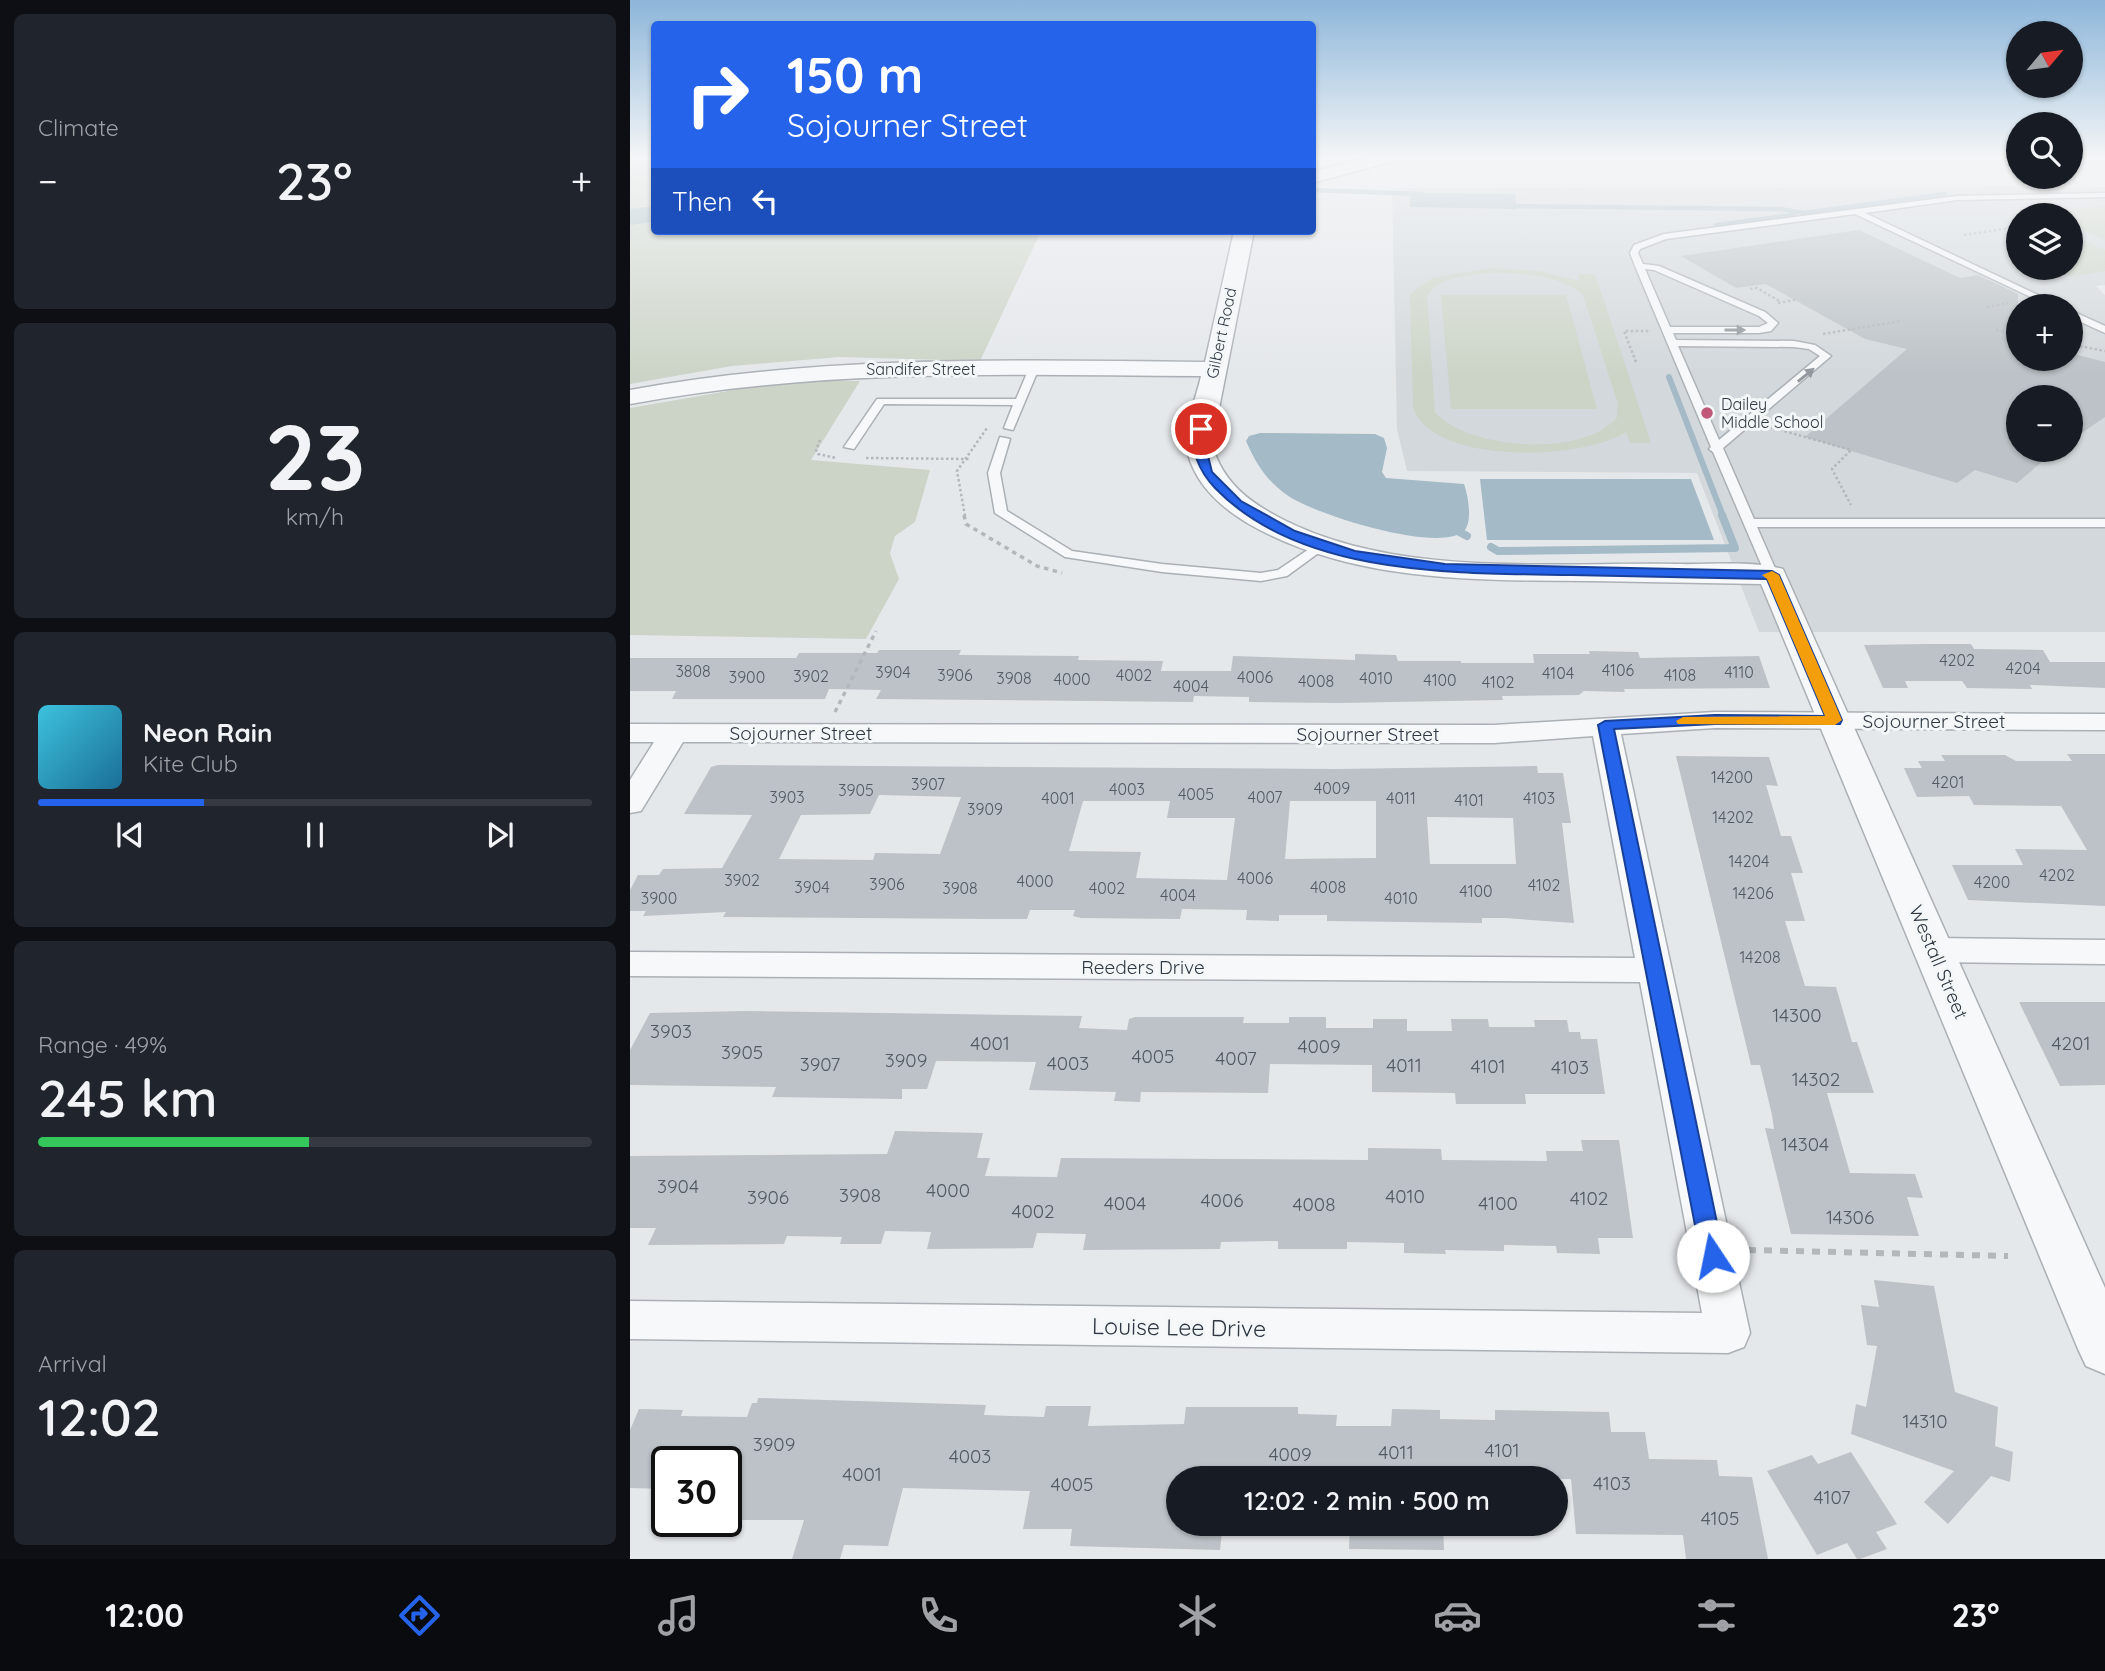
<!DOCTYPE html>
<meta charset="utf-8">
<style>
:root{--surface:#171b24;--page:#20242c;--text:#f1f3f6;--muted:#9ea1a6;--line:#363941;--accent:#2563eb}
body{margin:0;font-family:Quicksand,sans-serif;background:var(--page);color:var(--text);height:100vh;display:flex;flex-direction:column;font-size:26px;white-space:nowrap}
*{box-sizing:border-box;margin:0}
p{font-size:23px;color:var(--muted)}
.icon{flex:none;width:38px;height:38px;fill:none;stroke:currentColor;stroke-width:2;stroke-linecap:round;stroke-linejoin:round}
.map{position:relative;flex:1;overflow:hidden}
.side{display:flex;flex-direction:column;gap:14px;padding:14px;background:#0d0f14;width:630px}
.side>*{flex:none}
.hud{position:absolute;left:21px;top:21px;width:665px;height:214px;border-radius:7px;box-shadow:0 2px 5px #0004;background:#2563eb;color:#fff;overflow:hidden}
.needle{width:46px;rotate:61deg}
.controls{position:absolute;left:1376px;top:21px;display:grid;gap:14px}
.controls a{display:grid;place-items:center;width:77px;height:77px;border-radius:50%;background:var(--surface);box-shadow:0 2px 5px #0004;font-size:35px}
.speed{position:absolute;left:21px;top:1446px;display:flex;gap:14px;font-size:35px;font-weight:700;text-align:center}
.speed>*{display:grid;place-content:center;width:91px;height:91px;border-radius:50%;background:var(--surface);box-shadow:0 2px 5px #0004;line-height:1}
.speed .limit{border:4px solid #111;border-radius:10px;background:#fff;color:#111}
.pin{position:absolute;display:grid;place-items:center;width:60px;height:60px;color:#fff;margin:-30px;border:4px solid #fff;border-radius:50%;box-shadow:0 2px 7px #0007}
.me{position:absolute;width:77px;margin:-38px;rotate:349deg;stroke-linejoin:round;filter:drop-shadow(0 0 5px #0008)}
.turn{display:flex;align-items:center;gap:24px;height:147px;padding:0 21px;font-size:32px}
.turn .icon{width:91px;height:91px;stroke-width:2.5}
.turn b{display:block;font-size:49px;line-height:60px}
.then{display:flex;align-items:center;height:66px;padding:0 21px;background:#0003;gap:14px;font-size:26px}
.big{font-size:52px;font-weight:600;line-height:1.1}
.side .tile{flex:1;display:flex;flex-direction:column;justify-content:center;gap:10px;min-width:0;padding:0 24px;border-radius:10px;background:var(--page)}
.side .dial{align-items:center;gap:0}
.dial b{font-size:91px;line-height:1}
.song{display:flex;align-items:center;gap:21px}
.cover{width:84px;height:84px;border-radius:10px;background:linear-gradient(135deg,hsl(190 70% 55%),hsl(200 70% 35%))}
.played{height:7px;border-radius:4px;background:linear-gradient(90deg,var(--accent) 30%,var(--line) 30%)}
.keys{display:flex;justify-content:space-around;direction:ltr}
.heat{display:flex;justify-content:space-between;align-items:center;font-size:38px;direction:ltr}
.charge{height:10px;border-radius:5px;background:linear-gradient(90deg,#34c759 49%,var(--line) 0)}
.trip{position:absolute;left:536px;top:1466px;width:402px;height:70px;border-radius:35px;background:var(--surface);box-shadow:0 2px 5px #0004;font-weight:600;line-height:70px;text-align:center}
.menu{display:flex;height:112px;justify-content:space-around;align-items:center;background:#090b0e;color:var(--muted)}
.menu .icon{width:49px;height:49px}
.menu .active{color:var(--accent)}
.menu b{font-size:32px;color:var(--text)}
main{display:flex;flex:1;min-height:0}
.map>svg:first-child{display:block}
</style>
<main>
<section class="side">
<div class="tile"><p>Climate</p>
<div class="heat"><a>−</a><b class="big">23°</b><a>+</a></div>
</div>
<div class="tile dial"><b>23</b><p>km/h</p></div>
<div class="tile">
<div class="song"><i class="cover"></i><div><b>Neon Rain</b><p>Kite Club</p></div></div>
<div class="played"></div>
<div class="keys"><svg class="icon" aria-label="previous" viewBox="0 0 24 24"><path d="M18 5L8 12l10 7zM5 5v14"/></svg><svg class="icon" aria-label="pause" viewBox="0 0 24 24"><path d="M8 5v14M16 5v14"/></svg><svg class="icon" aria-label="next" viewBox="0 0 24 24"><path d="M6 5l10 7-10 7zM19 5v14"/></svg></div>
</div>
<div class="tile"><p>Range · 49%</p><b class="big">245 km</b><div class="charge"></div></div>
<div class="tile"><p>Arrival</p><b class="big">12:02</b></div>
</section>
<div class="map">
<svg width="1475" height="1559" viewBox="0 0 1475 1559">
<rect width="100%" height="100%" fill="#e5e8eb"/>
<!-- built -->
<path fill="#d3d8dc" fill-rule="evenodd" d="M1475 187V285L1466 286 1475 295V632H1129L1067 473 777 471 767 429 762 188ZM1388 215H1440V268H1388ZM1388 306H1440V359H1388ZM1388 397H1440V450H1388Z"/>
<!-- green -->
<g fill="#ccd4c7" fill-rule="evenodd">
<polygon points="24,161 24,231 411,231 350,361 209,357 102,366 0,384 0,168"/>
<polygon points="1475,205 1475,240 1440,226 1440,215 1410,214"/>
<polygon points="1440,235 1475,250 1475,271 1442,277 1422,268 1440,268"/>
<path d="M860 268 909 271 949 281V274H965L1021 443H1000L996 432C954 460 804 466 783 408L780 294 802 278ZM871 273C898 274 931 276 953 295L988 404 987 417C955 458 837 450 805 412L797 296C812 274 846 274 871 273Z"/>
<polygon points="811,295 936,295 967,409 821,409"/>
<polygon points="155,381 230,381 181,460 300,470 285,522 265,536 260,553 269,579 236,639 0,635 0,408"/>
</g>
<!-- water -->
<g fill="#a4bac6">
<polygon points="780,193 885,194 887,209 780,207"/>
<path d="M630 433 745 434 754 438 757 448 752 472 756 478 834 484C838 495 843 522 834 531 809 554 683 514 657 495 636 480 626 464 616 441L619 436Z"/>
<polygon points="850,479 1061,479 1084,540 857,540"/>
</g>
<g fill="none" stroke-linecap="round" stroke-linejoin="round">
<!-- stream-far2 -->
<g stroke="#a4bac6" stroke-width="4.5">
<polyline points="682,190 791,194"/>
<polyline points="878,206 1151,209 1173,213 1315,194"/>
<polyline points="1086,225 1164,215"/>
</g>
<!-- stream-far1 -->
<polyline stroke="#a4bac6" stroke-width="6" points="1039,377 1093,516"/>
<!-- stream -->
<g stroke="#a4bac6" stroke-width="8">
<polyline points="820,527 837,536"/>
<polyline points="861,547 868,551 1105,548 1092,515"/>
</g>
<!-- river -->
<polygon fill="#a4bac6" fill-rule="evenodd" points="24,206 24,222 0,225 0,209"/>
</g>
<!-- building -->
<g fill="#bcc2c7" fill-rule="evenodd">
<polygon points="1229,230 1330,278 1348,275 1388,294 1388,359 1440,359 1440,353 1475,362 1475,417 1440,441 1440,397 1388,397 1388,450 1419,456 1387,483 1345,470 1327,483 1175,437 1277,349 1235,339 1136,284 1106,288 1051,256"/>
<polygon points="1296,644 1341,644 1344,649 1413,650 1420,662 1475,662 1475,688 1400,685 1402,689 1337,688 1332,681 1275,681 1278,688 1253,688 1234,645"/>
<polygon points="249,650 331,650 329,655 449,656 448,660 533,661 531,671 601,671 603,656 725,660 725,654 766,655 768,661 831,661 831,663 904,663 903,654 960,654 959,651 1008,652 1010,658 1129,656 1140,688 994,689 995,692 954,691 949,695 872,696 873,700 709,703 619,702 619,697 564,696 563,702 246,699 251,690 199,689 195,699 42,699 46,691 0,691 0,658 166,658 169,653 247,653"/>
<polygon points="1437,754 1475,754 1475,906 1338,900 1322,865 1393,865 1385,849 1457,850 1431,806 1344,805 1339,796 1287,797 1274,768 1292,768 1288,761 1315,761 1311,755 1375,755 1386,761 1442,761"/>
<polygon points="1046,756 1139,757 1148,786 1136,785 1151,836 1161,836 1173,873 1161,873 1175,921 1155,921 1175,986 1206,987 1222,1042 1227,1042 1244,1093 1197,1093 1220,1173 1285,1174 1293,1198 1277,1197 1289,1236 1161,1234 1135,1128 1144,1129 1142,1115 1130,1065 1121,1065"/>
<path d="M88 765 706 769 907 766 908 773H933L941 823H932L944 923 875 918H852V923L697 921V915H649V921L616 920 617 910 552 909 550 919 451 918 443 916 445 910H400L397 919H364L93 917 96 912 13 916 16 911H0V890L8 875H29L33 869 92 868 122 815 54 814 81 767ZM249 795 331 797 310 854 245 853 243 860 149 859 171 815 240 814ZM453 801H540L537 818H605L597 880 506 878 511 852 439 851ZM660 801H746V858L655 859ZM797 817 883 818 886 864H800Z"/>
<polygon points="1389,1002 1475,1002 1475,1085 1430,1086"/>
<polygon points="117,1011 452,1016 449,1028 497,1030 499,1019 505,1017 614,1017 613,1023 659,1023 659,1017 696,1017 696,1028 743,1028 743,1019 777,1019 777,1031 822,1031 821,1019 858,1019 859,1027 905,1027 904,1020 937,1020 939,1032 950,1032 951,1039 967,1039 975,1094 895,1094 896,1104 826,1104 825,1093 742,1092 742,1065 640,1064 638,1093 511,1092 510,1102 484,1101 486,1092 399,1090 406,1062 306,1061 297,1089 272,1089 272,1099 142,1097 146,1087 0,1085 0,1050 20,1013"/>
<polygon points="265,1131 353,1133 347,1158 360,1158 355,1176 427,1177 431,1158 738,1160 738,1148 811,1149 812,1160 917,1161 916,1151 953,1151 951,1140 989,1140 1003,1238 968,1238 970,1254 927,1253 926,1246 874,1245 874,1251 815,1250 816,1254 774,1253 774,1243 717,1242 717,1249 648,1249 648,1241 591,1242 590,1249 453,1250 456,1234 407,1233 403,1248 297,1249 301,1232 255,1231 251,1244 210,1244 212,1237 157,1236 154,1244 18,1245 26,1228 0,1228 0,1156 257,1154"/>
<polygon points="1244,1280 1304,1286 1325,1392 1368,1407 1365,1446 1383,1452 1380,1482 1361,1476 1318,1524 1294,1502 1324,1471 1221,1434 1226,1404 1236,1407 1247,1346 1237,1345 1231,1305 1249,1307"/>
<polygon points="128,1398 356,1405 354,1415 414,1417 416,1406 461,1406 458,1426 554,1424 556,1407 668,1407 668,1414 707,1415 706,1426 761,1426 762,1409 810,1410 810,1419 865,1420 865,1410 979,1412 981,1432 1015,1432 1019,1459 1087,1460 1089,1476 1122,1477 1138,1559 1056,1559 1053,1535 946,1534 941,1479 548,1479 548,1524 593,1524 590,1550 440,1546 442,1529 393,1529 400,1491 273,1488 258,1546 214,1545 210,1559 162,1559 174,1520 96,1520 96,1461 37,1461 37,1489 0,1488 0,1430 9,1409 53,1410 51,1416 117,1417 122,1403 127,1403"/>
<polygon points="1221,1452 1267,1524 1246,1532 1257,1549 1230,1559 1227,1559 1217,1543 1187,1555 1137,1471 1182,1455 1188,1464"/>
<polygon points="720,1524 813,1524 814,1550 719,1549"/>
</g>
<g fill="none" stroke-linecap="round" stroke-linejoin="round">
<defs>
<g id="service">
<path d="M1475 193V197L1327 200 1235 213 1431 306H1420L1225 214 1036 239 1010 249 1008 253 1013 264 1029 266 1135 312 1148 323 1141 331 1129 333H1043L1046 340 1164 341 1185 345 1201 356 1093 448 1124 519H1475V527H1127L1148 575 1142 579 1137 578 1083 452 1079 449 1081 447 1005 266 1000 253 1004 245 1034 234 1327 196ZM1015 269 1024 270 1129 316 1138 323 1129 327H1040ZM1048 346 1164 347 1179 349 1190 356 1089 440Z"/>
<polygon points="1440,310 1475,326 1475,333 1440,317"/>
<polygon points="400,366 409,368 383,430 374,428 383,405 254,404 224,449 214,447 247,399 386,399"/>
<polygon points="370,437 380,439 370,473 377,511 442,551 532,564 631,573 648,570 688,543 696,543 698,546 657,576 631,581 532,572 435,557 365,513 358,473"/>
</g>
<g id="minor">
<polygon points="1085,712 1475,714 1475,730 1085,728 991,734 1120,1333 1114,1347 1098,1353 0,1339 0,1301 1072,1313 1010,982 0,976 0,952 1005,958 963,736 864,743 53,742 11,811 0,813 0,780 24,742 0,742 0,724 864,725"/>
<polygon points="1305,938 1475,940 1475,964 1305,962 1293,958 1288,950 1293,942"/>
</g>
<g id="tertiary">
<polygon points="743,156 770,156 768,160 682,183 682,172"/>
<path d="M604 231H624L582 444C592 482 619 502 652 519 767 578 920 562 1046 564 1080 565 1120 560 1153 569L1475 1288V1374L1456 1366 1448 1349 1131 584C1074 583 1017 582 961 581 848 580 731 583 628 529 598 513 567 489 558 454 552 431 566 399 571 376 377 375 193 368 0 404V390C192 355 380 360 575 362Z"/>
</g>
</defs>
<!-- service casing -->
<use href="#service" stroke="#aab0b5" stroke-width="3"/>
<!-- minor casing -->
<use href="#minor" stroke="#aab0b5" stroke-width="3"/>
<!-- tertiary casing -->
<use href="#tertiary" stroke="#aab0b5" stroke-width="3"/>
<!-- path-far2 -->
<g stroke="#b3b7bb" stroke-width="2.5" stroke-dasharray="2.5 2.5" stroke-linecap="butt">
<polyline points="1334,235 1388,227"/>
<polyline points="1120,289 1127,288 1151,302"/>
<polyline points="1148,303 1165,300"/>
<polyline points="1357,307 1378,303"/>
<polyline points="1366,330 1388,335"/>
<polyline points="1193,334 1271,321"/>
<polyline points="1440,344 1475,351"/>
<polyline points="1006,362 994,331 1019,331"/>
<polyline points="1140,427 1221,450 1202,469 1221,505"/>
<polyline points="190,440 186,450 188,454 206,458"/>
<polyline points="236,458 339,459"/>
<polyline points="335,516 327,471 357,428"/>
</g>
<!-- path-far1 -->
<g stroke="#b3b7bb" stroke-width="3.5" stroke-dasharray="4.5 4.5" stroke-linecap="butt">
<polyline points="334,515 336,524 407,566 432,573"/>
<polyline points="205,712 246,631"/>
</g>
<!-- path -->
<polyline stroke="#b3b7bb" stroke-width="6" stroke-dasharray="8 8" stroke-linecap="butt" points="1118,1250 1378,1256"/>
<!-- service -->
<use href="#service" fill="#f7f8f9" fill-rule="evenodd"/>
<!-- minor -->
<use href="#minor" fill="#f7f8f9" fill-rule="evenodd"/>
<!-- tertiary -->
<use href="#tertiary" fill="#f7f8f9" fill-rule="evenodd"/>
</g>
<!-- one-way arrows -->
<defs><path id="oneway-solid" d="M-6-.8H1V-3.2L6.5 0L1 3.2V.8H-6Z" transform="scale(1.75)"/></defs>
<g fill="#92989e">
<use href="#oneway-solid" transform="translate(1105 330)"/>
<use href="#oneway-solid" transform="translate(1176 375) rotate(-39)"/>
</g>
<!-- sky -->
<linearGradient id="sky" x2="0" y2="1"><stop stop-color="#8db6da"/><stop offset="0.42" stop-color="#f3f5f6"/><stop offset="1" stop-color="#f3f5f6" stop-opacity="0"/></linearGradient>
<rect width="1475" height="374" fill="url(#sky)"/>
<!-- route -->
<path fill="#2563eb" stroke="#184099" stroke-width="2" d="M567 427 577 429 575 444 582 472 611 501 665 531 725 551 815 564 1142 571 1149 575 1212 720 1210 724H1085L984 729 1094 1256 1091 1262 1083 1265 1075 1262 1071 1256 968 725 975 721 1085 715 1195 716 1137 579C1072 578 1006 576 941 575 827 573 671 577 585 488 570 472 558 449 567 427Z"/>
<!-- slow -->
<polygon fill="#f59e0b" points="1142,571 1149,575 1212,720 1205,725 1048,724 1046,721 1053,717 1195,716 1137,579 1132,575"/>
<!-- markers -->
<circle fill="#c05979" stroke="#f4f7f8" stroke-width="2.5" cx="1077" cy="413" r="7"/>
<g text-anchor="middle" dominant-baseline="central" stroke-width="6" stroke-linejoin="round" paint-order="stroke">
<!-- far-street labels -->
<g font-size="16" fill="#2e3842" stroke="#f4f7f8">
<text transform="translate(591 333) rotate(-78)">Gilbert Road</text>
<text x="291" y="369">Sandifer Street</text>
</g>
<!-- far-poi labels -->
<g font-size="16" fill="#2e3842" stroke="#f4f7f8" text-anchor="start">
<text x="1091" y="404">Dailey<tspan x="1091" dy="18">Middle School</tspan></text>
</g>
<!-- number labels -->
<g font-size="16" fill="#525a63">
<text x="1327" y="660">4202</text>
<text x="1393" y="668">4204</text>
<text x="988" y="670">4106</text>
<text x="63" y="671">3808</text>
<text x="263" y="672">3904</text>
<text x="1109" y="672">4110</text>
<text x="928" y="673">4104</text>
<text x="325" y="675">3906</text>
<text x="504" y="675">4002</text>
<text x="1050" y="675">4108</text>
<text x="181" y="676">3902</text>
<text x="117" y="677">3900</text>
<text x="625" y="677">4006</text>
<text x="384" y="678">3908</text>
<text x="746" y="678">4010</text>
<text x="442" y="679">4000</text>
<text x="810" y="680">4100</text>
<text x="686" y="681">4008</text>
<text x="868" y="682">4102</text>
<text x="561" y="686">4004</text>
<text x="1102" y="777">14200</text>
<text x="1318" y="782">4201</text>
<text x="298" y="784">3907</text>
<text x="702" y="788">4009</text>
<text x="497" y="789">4003</text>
<text x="226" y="790">3905</text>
<text x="566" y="794">4005</text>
<text x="157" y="797">3903</text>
<text x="635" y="797">4007</text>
<text x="428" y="798">4001</text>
<text x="771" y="798">4011</text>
<text x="909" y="798">4103</text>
<text x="839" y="800">4101</text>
<text x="355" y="809">3909</text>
<text x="1103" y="817">14202</text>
<text x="1119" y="861">14204</text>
<text x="1427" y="875">4202</text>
<text x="625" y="878">4006</text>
<text x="112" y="880">3902</text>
<text x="405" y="881">4000</text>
<text x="1362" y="882">4200</text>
<text x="257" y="884">3906</text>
<text x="914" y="885">4102</text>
<text x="182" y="887">3904</text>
<text x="698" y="887">4008</text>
<text x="330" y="888">3908</text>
<text x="477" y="888">4002</text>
<text x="846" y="891">4100</text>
<text x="1123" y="893">14206</text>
<text x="548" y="895">4004</text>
<text x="29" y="898">3900</text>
<text x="771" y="898">4010</text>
<text x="1130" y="957">14208</text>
</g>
<!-- street labels -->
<g font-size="19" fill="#2e3842" stroke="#f4f7f8">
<text x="1304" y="721">Sojourner Street</text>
<text x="171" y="733">Sojourner Street</text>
<text x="738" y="734">Sojourner Street</text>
<text transform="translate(1309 962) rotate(67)">Westall Street</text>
<text x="513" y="967">Reeders Drive</text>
</g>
<!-- near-number labels -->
<g font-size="19" fill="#525a63">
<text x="1167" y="1015">14300</text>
<text x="41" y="1031">3903</text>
<text x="360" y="1043">4001</text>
<text x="1441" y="1043">4201</text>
<text x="689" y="1046">4009</text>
<text x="112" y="1052">3905</text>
<text x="523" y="1056">4005</text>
<text x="606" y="1058">4007</text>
<text x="276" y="1060">3909</text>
<text x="438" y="1063">4003</text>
<text x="190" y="1064">3907</text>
<text x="774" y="1065">4011</text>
<text x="858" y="1066">4101</text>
<text x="940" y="1067">4103</text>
<text x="1186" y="1079">14302</text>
<text x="1175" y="1144">14304</text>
<text x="48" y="1186">3904</text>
<text x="318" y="1190">4000</text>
<text x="230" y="1195">3908</text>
<text x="775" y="1196">4010</text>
<text x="138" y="1197">3906</text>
<text x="959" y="1198">4102</text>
<text x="592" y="1200">4006</text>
<text x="495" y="1203">4004</text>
<text x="868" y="1203">4100</text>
<text x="684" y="1204">4008</text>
<text x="403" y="1211">4002</text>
<text x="1220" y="1217">14306</text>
<text x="1295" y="1421">14310</text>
<text x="144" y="1444">3909</text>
<text x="872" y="1450">4101</text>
<text x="766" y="1452">4011</text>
<text x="660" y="1454">4009</text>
<text x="340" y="1456">4003</text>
<text x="232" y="1474">4001</text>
<text x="982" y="1483">4103</text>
<text x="442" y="1484">4005</text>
<text x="1202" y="1497">4107</text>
<text x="1090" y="1518">4105</text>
</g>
<!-- near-street labels -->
<g font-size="23" fill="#2e3842" stroke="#f4f7f8">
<text transform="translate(549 1327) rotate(1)">Louise Lee Drive</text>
</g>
</g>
</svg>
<div class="controls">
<a><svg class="needle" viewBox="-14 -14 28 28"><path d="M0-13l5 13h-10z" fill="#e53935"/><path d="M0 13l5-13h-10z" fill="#9ea1a6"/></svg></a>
<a><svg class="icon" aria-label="search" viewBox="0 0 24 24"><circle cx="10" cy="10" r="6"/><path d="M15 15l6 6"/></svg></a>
<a><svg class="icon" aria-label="layers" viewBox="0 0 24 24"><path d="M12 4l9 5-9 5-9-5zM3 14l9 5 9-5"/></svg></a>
<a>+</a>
<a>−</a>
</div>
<div class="speed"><div class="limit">30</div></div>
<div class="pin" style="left:571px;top:429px;background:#d93025"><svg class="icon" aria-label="arrive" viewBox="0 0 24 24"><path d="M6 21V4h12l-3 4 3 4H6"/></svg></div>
<svg class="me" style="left:1083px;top:1256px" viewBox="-20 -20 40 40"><circle r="19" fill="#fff"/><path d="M0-13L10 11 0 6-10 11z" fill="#2563eb"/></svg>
<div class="trip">12:02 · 2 min · 500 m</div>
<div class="hud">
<div class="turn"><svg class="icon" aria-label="right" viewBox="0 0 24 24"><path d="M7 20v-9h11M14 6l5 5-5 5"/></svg><div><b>150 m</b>Sojourner Street</div></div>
<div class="then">Then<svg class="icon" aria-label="left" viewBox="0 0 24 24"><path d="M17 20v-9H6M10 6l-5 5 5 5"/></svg></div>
</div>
</div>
</main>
<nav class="menu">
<b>12:00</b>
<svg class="icon active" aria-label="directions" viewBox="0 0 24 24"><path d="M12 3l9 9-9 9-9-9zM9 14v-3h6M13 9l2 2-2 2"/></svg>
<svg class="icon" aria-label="music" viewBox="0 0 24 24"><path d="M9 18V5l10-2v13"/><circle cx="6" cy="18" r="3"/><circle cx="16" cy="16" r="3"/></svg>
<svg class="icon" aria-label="phone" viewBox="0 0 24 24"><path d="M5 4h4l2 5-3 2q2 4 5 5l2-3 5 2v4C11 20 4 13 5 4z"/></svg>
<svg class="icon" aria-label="climate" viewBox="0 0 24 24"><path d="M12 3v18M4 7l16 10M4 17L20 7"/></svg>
<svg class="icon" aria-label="car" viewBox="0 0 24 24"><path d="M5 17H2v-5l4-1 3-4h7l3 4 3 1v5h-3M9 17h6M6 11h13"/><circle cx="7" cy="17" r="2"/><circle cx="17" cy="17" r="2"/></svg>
<svg class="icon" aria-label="filters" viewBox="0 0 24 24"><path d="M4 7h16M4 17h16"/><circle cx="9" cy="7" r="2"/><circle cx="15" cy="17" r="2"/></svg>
<b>23°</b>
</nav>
